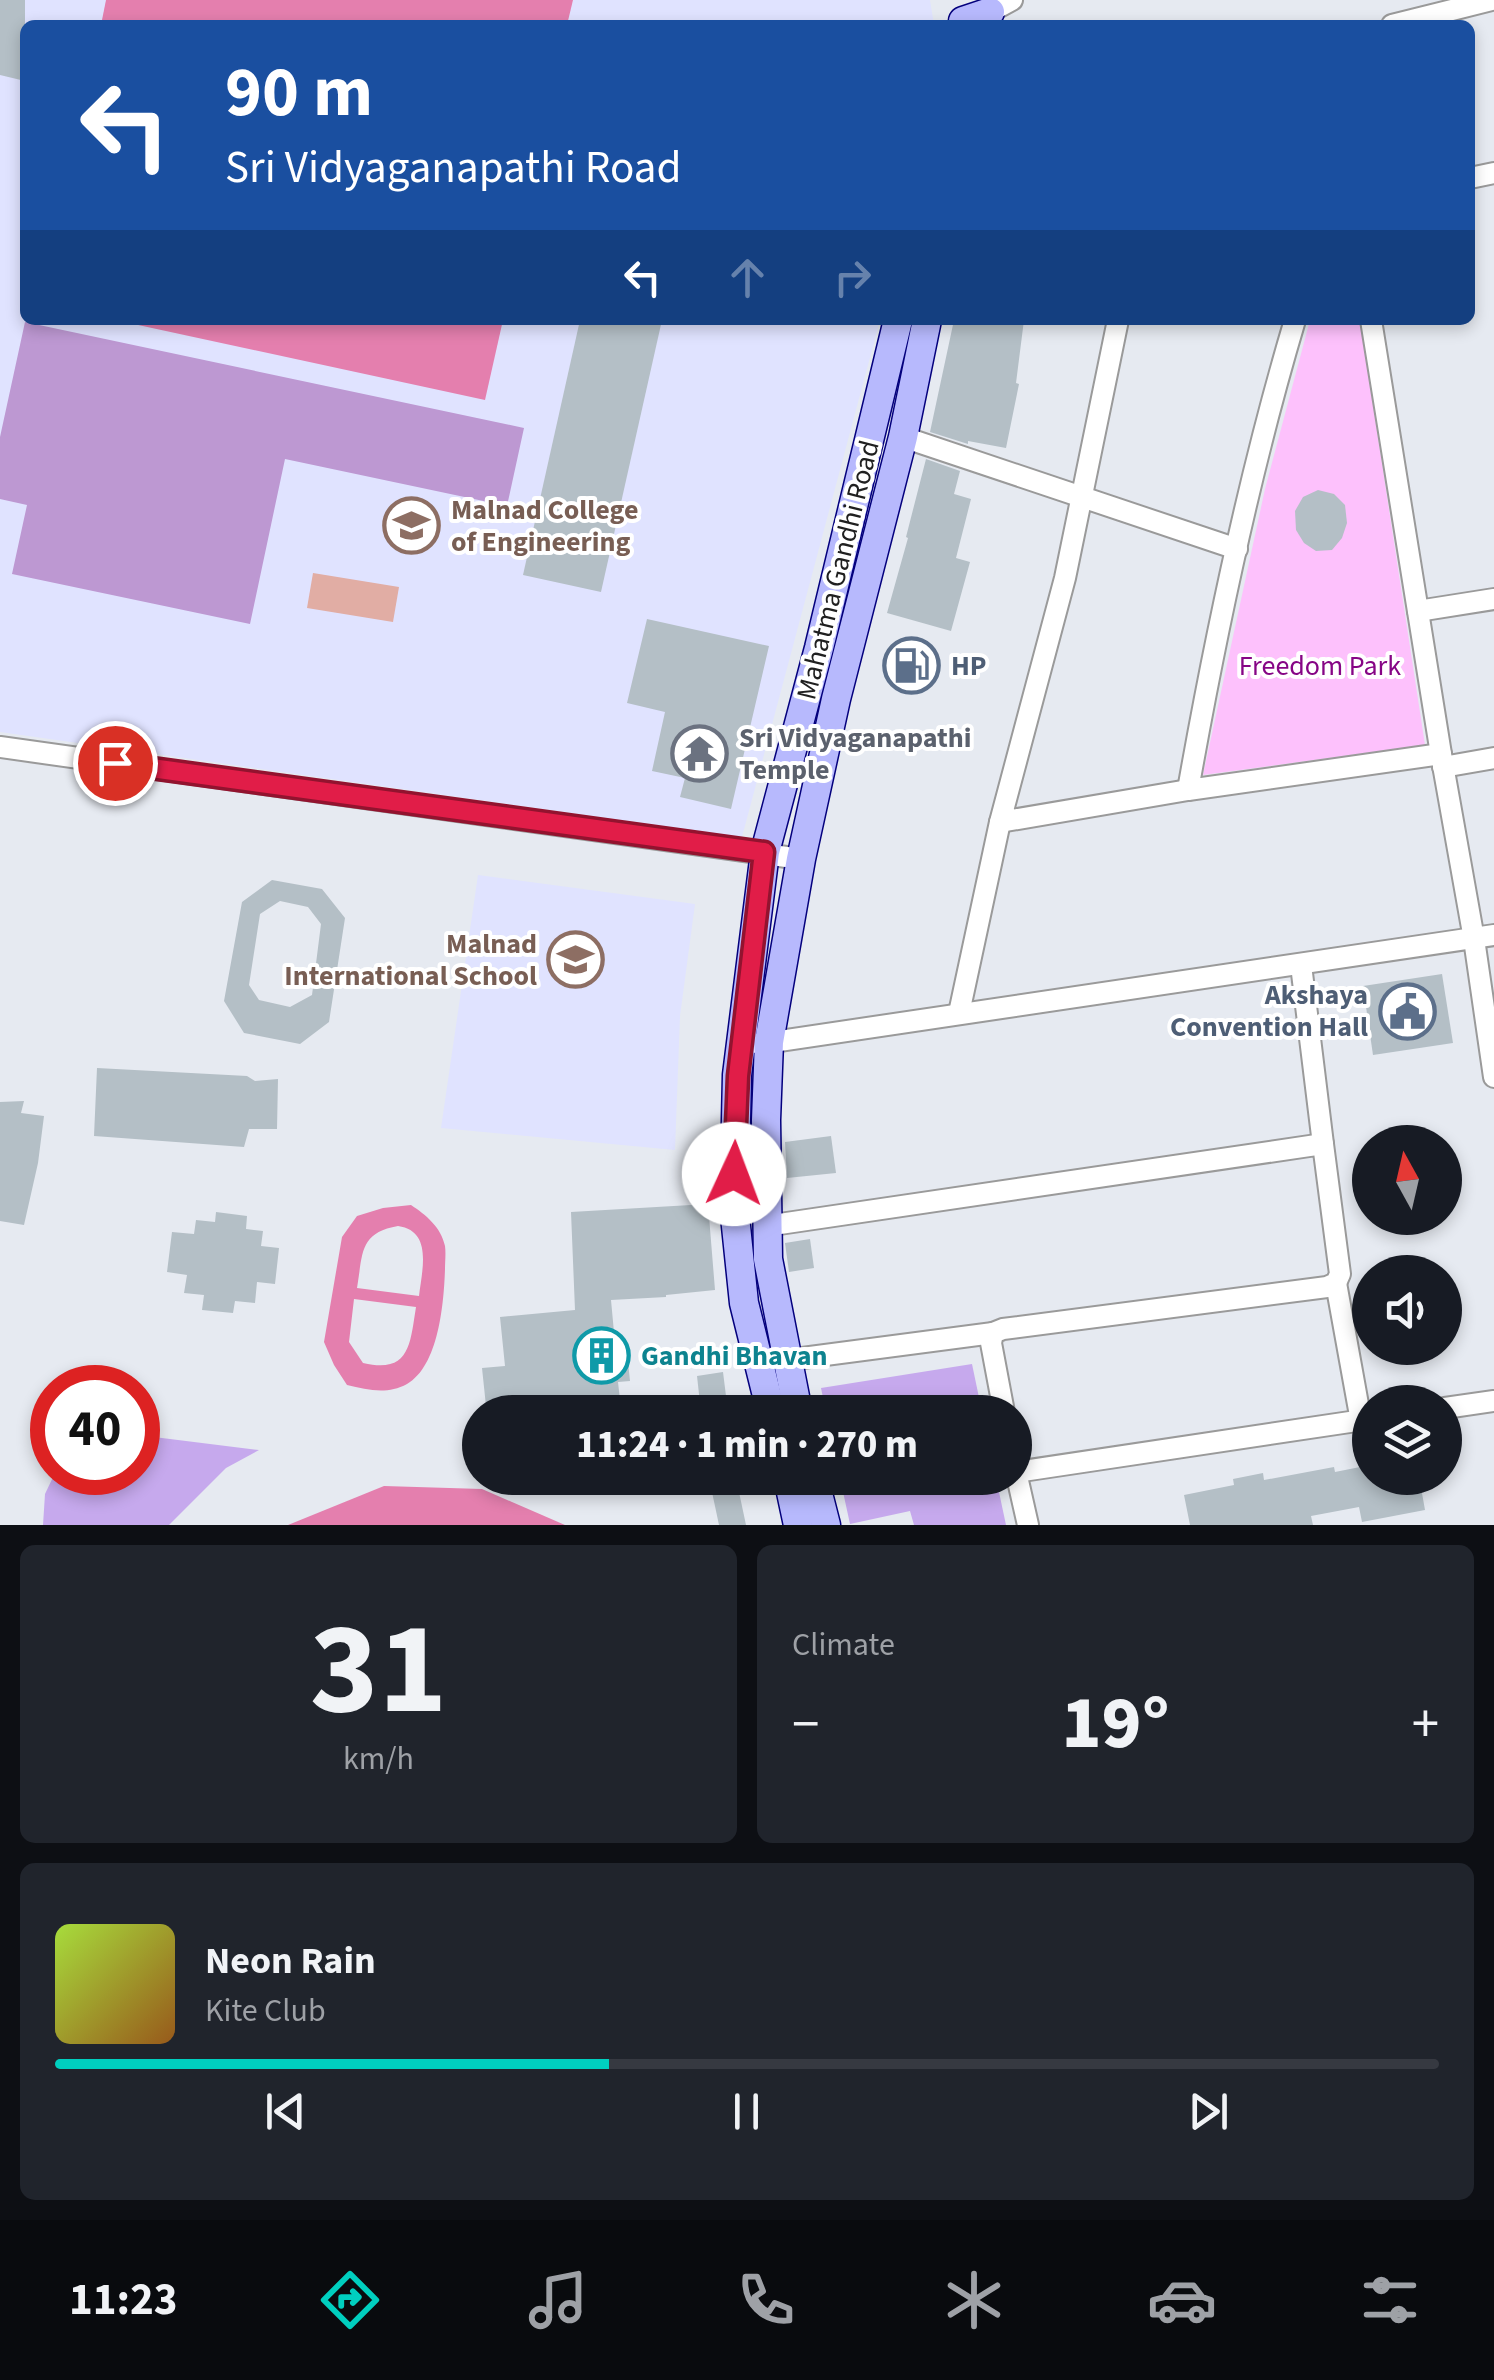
<!DOCTYPE html>
<meta charset="utf-8">
<style>
:root{--surface:#171b24;--page:#20242c;--text:#f1f3f6;--muted:#9ea1a6;--line:#363941;--accent:#00cfbf}
body{margin:0;font-family:"Source Sans 3",sans-serif;background:var(--page);color:var(--text);height:100vh;display:flex;flex-direction:column;font-size:38px;white-space:nowrap}
*{box-sizing:border-box;margin:0}
p{font-size:32px;color:var(--muted)}
.icon{flex:none;width:55px;height:55px;fill:none;stroke:currentColor;stroke-width:2;stroke-linecap:round;stroke-linejoin:round}
.map{position:relative;height:1525px;overflow:hidden}
.panel{display:flex;flex-direction:column;gap:20px;padding:20px;background:#0d0f14;flex:1}
.panel>*{flex:none}
.hud{position:absolute;left:20px;top:20px;width:1455px;height:305px;border-radius:15px;box-shadow:0 5px 15px #0003;background:#1a4fa0;color:#fff;overflow:hidden}
.needle{width:65px;rotate:352deg}
.tools{position:absolute;left:1352px;top:1125px;display:grid;gap:20px}
.tools a{display:grid;place-items:center;width:110px;height:110px;border-radius:50%;background:var(--surface);box-shadow:0 5px 15px #0003;font-size:50px}
.speed{position:absolute;left:30px;top:1365px;display:flex;gap:20px;font-size:50px;font-weight:700;text-align:center}
.speed>*{display:grid;place-content:center;width:130px;height:130px;border-radius:50%;background:var(--surface);box-shadow:0 5px 15px #0003;line-height:1}
.speed .limit{border:15px solid #d22;background:#fff;color:#111}
.pin{position:absolute;display:grid;place-items:center;width:85px;height:85px;color:#fff;margin:-42px;border:5px solid #fff;border-radius:50%;box-shadow:0 2px 10px #0007}
.me{position:absolute;width:110px;margin:-55px;rotate:2deg;stroke-linejoin:round;filter:drop-shadow(0 0 8px #0008)}
.turn{display:flex;align-items:center;gap:35px;height:210px;padding:0 40px;font-size:45px}
.turn .icon{width:130px;height:130px;stroke-width:2.5}
.turn b{display:block;font-size:70px;line-height:85px}
.lanes{display:flex;align-items:center;height:95px;padding:0 40px;background:#0003;justify-content:center;gap:50px;direction:ltr}
.lanes .off{opacity:.35}
.big{font-size:75px;font-weight:800;line-height:1.1}
.panel .card{flex:1;display:flex;flex-direction:column;justify-content:center;gap:15px;min-width:0;padding:0 35px;border-radius:15px;background:var(--page)}
.panel .dial{align-items:center;gap:0}
.dial b{font-size:130px;line-height:1}
.song{display:flex;align-items:center;gap:30px}
.cover{width:120px;height:120px;border-radius:15px;background:linear-gradient(135deg,hsl(80 70% 55%),hsl(30 70% 35%))}
.played{height:10px;border-radius:5px;background:linear-gradient(90deg,var(--accent) 40%,var(--line) 40%)}
.keys{display:flex;justify-content:space-around;direction:ltr}
.heat{display:flex;justify-content:space-between;align-items:center;font-size:55px;direction:ltr}
.panel .tiles{flex:1;display:grid;gap:20px;grid-template-columns:1fr 1fr}
.card:last-child{grid-column:span 2}
.trip{position:absolute;left:462px;top:1395px;width:570px;height:100px;border-radius:50px;background:var(--surface);box-shadow:0 5px 15px #0003;font-weight:800;line-height:100px;text-align:center}
.tabs{display:flex;height:160px;justify-content:space-around;align-items:center;background:#090b0e;color:var(--muted)}
.tabs .icon{width:70px;height:70px}
.tabs .active{color:var(--accent)}
.tabs b{font-size:45px;color:var(--text)}
.map>svg:first-child{display:block}
</style>
<div class="map">
<svg width="1494" height="1525" viewBox="0 0 1494 1525">
<rect width="100%" height="100%" fill="#e6eaf1"/>
<!-- education -->
<g fill="#e0e3ff">
<polygon points="0,0 930,0 934,25 25,25 25,320 880,320 742,837 0,732"/>
<polygon points="478,875 695,904 680,1016 675,1150 441,1128"/>
</g>
<!-- grass -->
<g fill="#c6a9ed">
<polygon points="972,1364 982,1412 826,1412 821,1388"/>
<polygon points="138,1435 259,1450 226,1468 169,1525 43,1525 45,1494 55,1473 138,1472"/>
<polygon points="840,1478 996,1478 1006,1525 914,1525 910,1511 850,1524"/>
</g>
<!-- forest -->
<polygon fill="#bd98d2" points="25,322 524,428 507,506 285,459 250,624 12,574 27,505 0,499 0,437"/>
<!-- park -->
<polygon fill="#fdc1fc" points="1310,320 1360,320 1425,745 1203,775 1265,489"/>
<!-- pitch -->
<g fill="#e47fae" fill-rule="evenodd">
<polygon points="106,0 573,0 567,25 101,25"/>
<polygon points="115,320 503,320 485,400"/>
<path d="M411 1205C426 1215 441 1227 445 1246 446 1253 445 1262 445 1269 444 1302 439 1366 407 1384 387 1395 368 1390 347 1385L334 1365 324 1342 342 1237 357 1216 383 1208ZM398 1226C433 1231 422 1270 419 1296L357 1288C363 1253 359 1233 398 1226ZM354 1299 416 1307C410 1344 410 1374 363 1363L349 1342Z"/>
<polygon points="384,1486 482,1489 565,1525 288,1525"/>
</g>
<!-- water -->
<polygon fill="#e1ada4" points="313,573 399,587 393,622 307,608"/>
<!-- building -->
<g fill="#b4bfc6" fill-rule="evenodd">
<polygon points="0,0 25,0 25,81 0,75"/>
<polygon points="580,320 662,320 601,592 523,575"/>
<polygon points="954,320 1024,320 1016,383 1019,384 1006,448 968,441 968,444 930,432"/>
<polygon points="926,459 960,471 954,494 971,499 956,558 970,562 951,631 887,613 908,538 906,537"/>
<polygon points="1318,490 1334,494 1345,505 1347,523 1342,538 1332,550 1316,551 1304,543 1296,530 1295,511 1303,497"/>
<polygon points="647,619 769,646 731,809 680,797 685,778 652,771 665,712 627,703"/>
<path d="M272 880 322 889 345 918 329 1022 300 1044 244 1033 224 1001 242 902ZM280 901 308 907 321 924 312 995 290 1007 259 1000 249 985 260 914Z"/>
<polygon points="1442,974 1453,1043 1373,1055 1363,986"/>
<polygon points="97,1068 247,1076 255,1081 278,1079 277,1129 249,1129 244,1147 94,1136"/>
<polygon points="24,1101 21,1113 44,1116 38,1163 24,1225 0,1221 0,1102"/>
<polygon points="831,1136 836,1173 787,1178 785,1142"/>
<polygon points="708,1204 715,1290 666,1295 666,1297 611,1300 615,1343 626,1342 630,1381 618,1382 621,1409 588,1412 507,1412 506,1405 486,1406 482,1368 505,1366 500,1317 575,1310 571,1212"/>
<polygon points="216,1212 247,1216 246,1229 263,1231 261,1246 279,1248 275,1284 257,1282 255,1303 235,1301 233,1313 202,1310 204,1295 184,1293 187,1275 167,1272 172,1232 194,1234 196,1220 215,1222"/>
<polygon points="810,1239 814,1268 789,1272 785,1243"/>
<polygon points="723,1372 728,1412 701,1412 697,1376"/>
<polygon points="1370,1465 1370,1478 1385,1478 1387,1488 1420,1482 1425,1510 1362,1522 1359,1507 1311,1516 1313,1525 1190,1525 1184,1495 1234,1485 1233,1479 1263,1473 1264,1480 1334,1467 1335,1472"/>
<polygon points="709,1478 736,1478 746,1525 719,1525"/>
</g>
<g fill="none" stroke-linecap="round" stroke-linejoin="round">
<defs>
<g id="street">
<polyline points="990,12 1012,0"/>
<polyline points="1392,25 1492,0"/>
<polyline points="1470,178 1494,173"/>
<polyline points="1118,320 1065,578 1000,822 1188,790"/>
<path d="M1295 320C1249 474 1216 632 1188 790L1441 754"/>
<polyline points="1371,320 1441,754 1474,939 1494,1077"/>
<polyline points="903,437 1237,549"/>
<polyline points="1418,611 1494,599"/>
<polyline points="0,747 801,859"/>
<polyline points="1443,767 1494,758"/>
<polyline points="1301,965 1323,1144"/>
<polyline points="959,1013 1000,822"/>
<polyline points="759,1044 1494,935"/>
<polyline points="766,1226 1323,1144 1340,1274 1336,1283 1327,1287 1003,1329 993,1333 991,1343 1004,1412"/>
<polyline points="1336,1283 1361,1421"/>
<polyline points="787,1360 993,1333"/>
<polyline points="1445,1408 1494,1401"/>
<polyline points="1015,1468 1016,1472 1370,1419"/>
<polyline points="1016,1472 1028,1525"/>
</g>
<g id="secondary">
<polyline points="963,21 990,12"/>
<polyline points="771,1412 744,1303 734,1207 737,1075 765,852 819,648 898,320"/>
<polyline points="798,1412 768,1259 766,1120 769,1042 801,859 836,699 903,437 927,320"/>
<polyline points="788,1478 798,1525"/>
<polyline points="814,1478 826,1525"/>
</g>
</defs>
<!-- street casing -->
<use href="#street" stroke="#9a9a9a" stroke-width="24"/>
<!-- secondary casing -->
<use href="#secondary" stroke="#04007d" stroke-width="31"/>
<!-- street -->
<use href="#street" stroke="#fff" stroke-width="20"/>
<!-- secondary -->
<use href="#secondary" stroke="#b7b9fd" stroke-width="28"/>
</g>
<g fill="none" stroke-linecap="round" stroke-linejoin="round">
<defs>
<polyline id="route" points="115,763 764,852 738,1076 734,1174"/>
</defs>
<!-- route casing -->
<use href="#route" stroke="#92132f" stroke-width="25"/>
<!-- route -->
<use href="#route" stroke="#e11d48" stroke-width="18"/>
</g>
<!-- icons -->
<defs>
<symbol id="university-ring" viewBox="-11 -11 22 22"><circle r="9.5" fill="#fff" stroke="#8d6e63" stroke-width="1.5"/><path d="M0-5L7-2L0 1L-7-2ZM-4 1L0 2.5L4 1V4Q0 6-4 4Z" fill="#8d6e63"/></symbol>
<symbol id="fuel-ring" viewBox="-11 -11 22 22"><circle r="9.5" fill="#fff" stroke="#5c6f8a" stroke-width="1.5"/><path d="M-5.5-6h7V0h2V4h1.3V-2.5L3-4.5l.8-.8L6-3V5H2.5V1h-1V6h-7ZM-4.2-4.7v3.2H.2V-4.7Z" fill="#5c6f8a"/></symbol>
<symbol id="temple-ring" viewBox="-11 -11 22 22"><circle r="9.5" fill="#fff" stroke="#6b7280" stroke-width="1.5"/><path d="M0-6L5-2H3V0L6.5 2.5H4V6H1.5V3h-3V6H-4V2.5H-6.5L-3 0V-2H-5Z" fill="#6b7280"/></symbol>
<symbol id="school-ring" viewBox="-11 -11 22 22"><circle r="9.5" fill="#fff" stroke="#8d6e63" stroke-width="1.5"/><path d="M0-5L7-2L0 1L-7-2ZM-4 1L0 2.5L4 1V4Q0 6-4 4Z" fill="#8d6e63"/></symbol>
<symbol id="civic-ring" viewBox="-11 -11 22 22"><circle r="9.5" fill="#fff" stroke="#5c6f8a" stroke-width="1.5"/><path d="M-.6-6.5H3V-4.5H.6V-3L4-1V1h2V6H-6V1h2V-1L-.6-3ZM-1.2 2.5V6h2.4V2.5Z" fill="#5c6f8a"/></symbol>
<symbol id="building-ring" viewBox="-11 -11 22 22"><circle r="9.5" fill="#fff" stroke="#0f9aa8" stroke-width="1.5"/><path d="M-4-6H4V6H1V3H-1V6H-4ZM-2.5-4.3h1.7v1.8h-1.7ZM.8-4.3h1.7v1.8H.8ZM-2.5-1h1.7V.8h-1.7ZM.8-1h1.7V.8H.8Z" fill="#0f9aa8"/></symbol>
</defs>
<g fill-rule="evenodd">
<use href="#university-ring" x="380" y="494" width="63" height="63"/>
<use href="#fuel-ring" x="880" y="634" width="63" height="63"/>
<use href="#temple-ring" x="668" y="722" width="63" height="63"/>
<use href="#school-ring" x="544" y="928" width="63" height="63"/>
<use href="#civic-ring" x="1376" y="980" width="63" height="63"/>
<use href="#building-ring" x="570" y="1324" width="63" height="63"/>
</g>
<g text-anchor="middle" dominant-baseline="central" stroke-width="8" stroke-linejoin="round" paint-order="stroke">
<!-- education labels -->
<g font-size="28" font-weight="bold" fill="#785e54" stroke="#fff" text-anchor="start">
<text x="451" y="510">Malnad College<tspan x="451" dy="32">of Engineering</tspan></text>
<text x="537" y="944" text-anchor="end">Malnad<tspan x="537" dy="32">International School</tspan></text>
</g>
<!-- street labels -->
<g font-size="28" fill="#202020" stroke="#fff">
<text transform="translate(838 570) rotate(-76)">Mahatma Gandhi Road</text>
</g>
<!-- service labels -->
<g font-size="28" font-weight="bold" fill="#4e5e75" stroke="#fff" text-anchor="start">
<text x="951" y="666">HP</text>
<text x="1368" y="995" text-anchor="end">Akshaya<tspan x="1368" dy="32">Convention Hall</tspan></text>
</g>
<!-- park labels -->
<g font-size="28" fill="#860585" stroke="#fff">
<text x="1320" y="666">Freedom Park</text>
</g>
<!-- worship labels -->
<g font-size="28" font-weight="bold" fill="#5b616d" stroke="#fff" text-anchor="start">
<text x="739" y="738">Sri Vidyaganapathi<tspan x="739" dy="32">Temple</tspan></text>
</g>
<!-- culture labels -->
<g font-size="28" font-weight="bold" fill="#0d838f" stroke="#fff" text-anchor="start">
<text x="641" y="1356">Gandhi Bhavan</text>
</g>
</g>
</svg>
<div class="tools">
<a><svg class="needle" viewBox="-14 -14 28 28"><path d="M0-13l5 13h-10z" fill="#e53935"/><path d="M0 13l5-13h-10z" fill="#9ea1a6"/></svg></a>
<a><svg class="icon" aria-label="sound" viewBox="0 0 24 24"><path d="M4 9h4l5-4v14l-5-4H4zM17 9q2 3 0 6"/></svg></a>
<a><svg class="icon" aria-label="layers" viewBox="0 0 24 24"><path d="M12 4l9 5-9 5-9-5zM3 14l9 5 9-5"/></svg></a>
</div>
<div class="speed"><div class="limit">40</div></div>
<div class="pin" style="left:115px;top:763px;background:#d93025"><svg class="icon" aria-label="arrive" viewBox="0 0 24 24"><path d="M6 21V4h12l-3 4 3 4H6"/></svg></div>
<svg class="me" style="left:734px;top:1174px" viewBox="-20 -20 40 40"><circle r="19" fill="#fff"/><path d="M0-13L10 11 0 6-10 11z" fill="#e11d48"/></svg>
<div class="trip">11:24 · 1 min · 270 m</div>
<div class="hud">
<div class="turn"><svg class="icon" aria-label="left" viewBox="0 0 24 24"><path d="M17 20v-9H6M10 6l-5 5 5 5"/></svg><div><b>90 m</b>Sri Vidyaganapathi Road</div></div>
<div class="lanes"><svg class="icon" aria-label="left" viewBox="0 0 24 24"><path d="M17 20v-9H6M10 6l-5 5 5 5"/></svg><svg class="icon off" aria-label="ahead" viewBox="0 0 24 24"><path d="M12 20V5M6 11l6-6 6 6"/></svg><svg class="icon off" aria-label="right" viewBox="0 0 24 24"><path d="M7 20v-9h11M14 6l5 5-5 5"/></svg></div>
</div>
</div>
<section class="panel">
<div class="tiles">
<div class="card dial"><b>31</b><p>km/h</p></div>
<div class="card"><p>Climate</p>
<div class="heat"><a>−</a><b class="big">19°</b><a>+</a></div>
</div>
<div class="card">
<div class="song"><i class="cover"></i><div><b>Neon Rain</b><p>Kite Club</p></div></div>
<div class="played"></div>
<div class="keys"><svg class="icon" aria-label="previous" viewBox="0 0 24 24"><path d="M18 5L8 12l10 7zM5 5v14"/></svg><svg class="icon" aria-label="pause" viewBox="0 0 24 24"><path d="M8 5v14M16 5v14"/></svg><svg class="icon" aria-label="next" viewBox="0 0 24 24"><path d="M6 5l10 7-10 7zM19 5v14"/></svg></div>
</div>
</div>
</section>
<nav class="tabs">
<b>11:23</b>
<svg class="icon active" aria-label="directions" viewBox="0 0 24 24"><path d="M12 3l9 9-9 9-9-9zM9 14v-3h6M13 9l2 2-2 2"/></svg>
<svg class="icon" aria-label="music" viewBox="0 0 24 24"><path d="M9 18V5l10-2v13"/><circle cx="6" cy="18" r="3"/><circle cx="16" cy="16" r="3"/></svg>
<svg class="icon" aria-label="phone" viewBox="0 0 24 24"><path d="M5 4h4l2 5-3 2q2 4 5 5l2-3 5 2v4C11 20 4 13 5 4z"/></svg>
<svg class="icon" aria-label="climate" viewBox="0 0 24 24"><path d="M12 3v18M4 7l16 10M4 17L20 7"/></svg>
<svg class="icon" aria-label="car" viewBox="0 0 24 24"><path d="M5 17H2v-5l4-1 3-4h7l3 4 3 1v5h-3M9 17h6M6 11h13"/><circle cx="7" cy="17" r="2"/><circle cx="17" cy="17" r="2"/></svg>
<svg class="icon" aria-label="filters" viewBox="0 0 24 24"><path d="M4 7h16M4 17h16"/><circle cx="9" cy="7" r="2"/><circle cx="15" cy="17" r="2"/></svg>
</nav>
